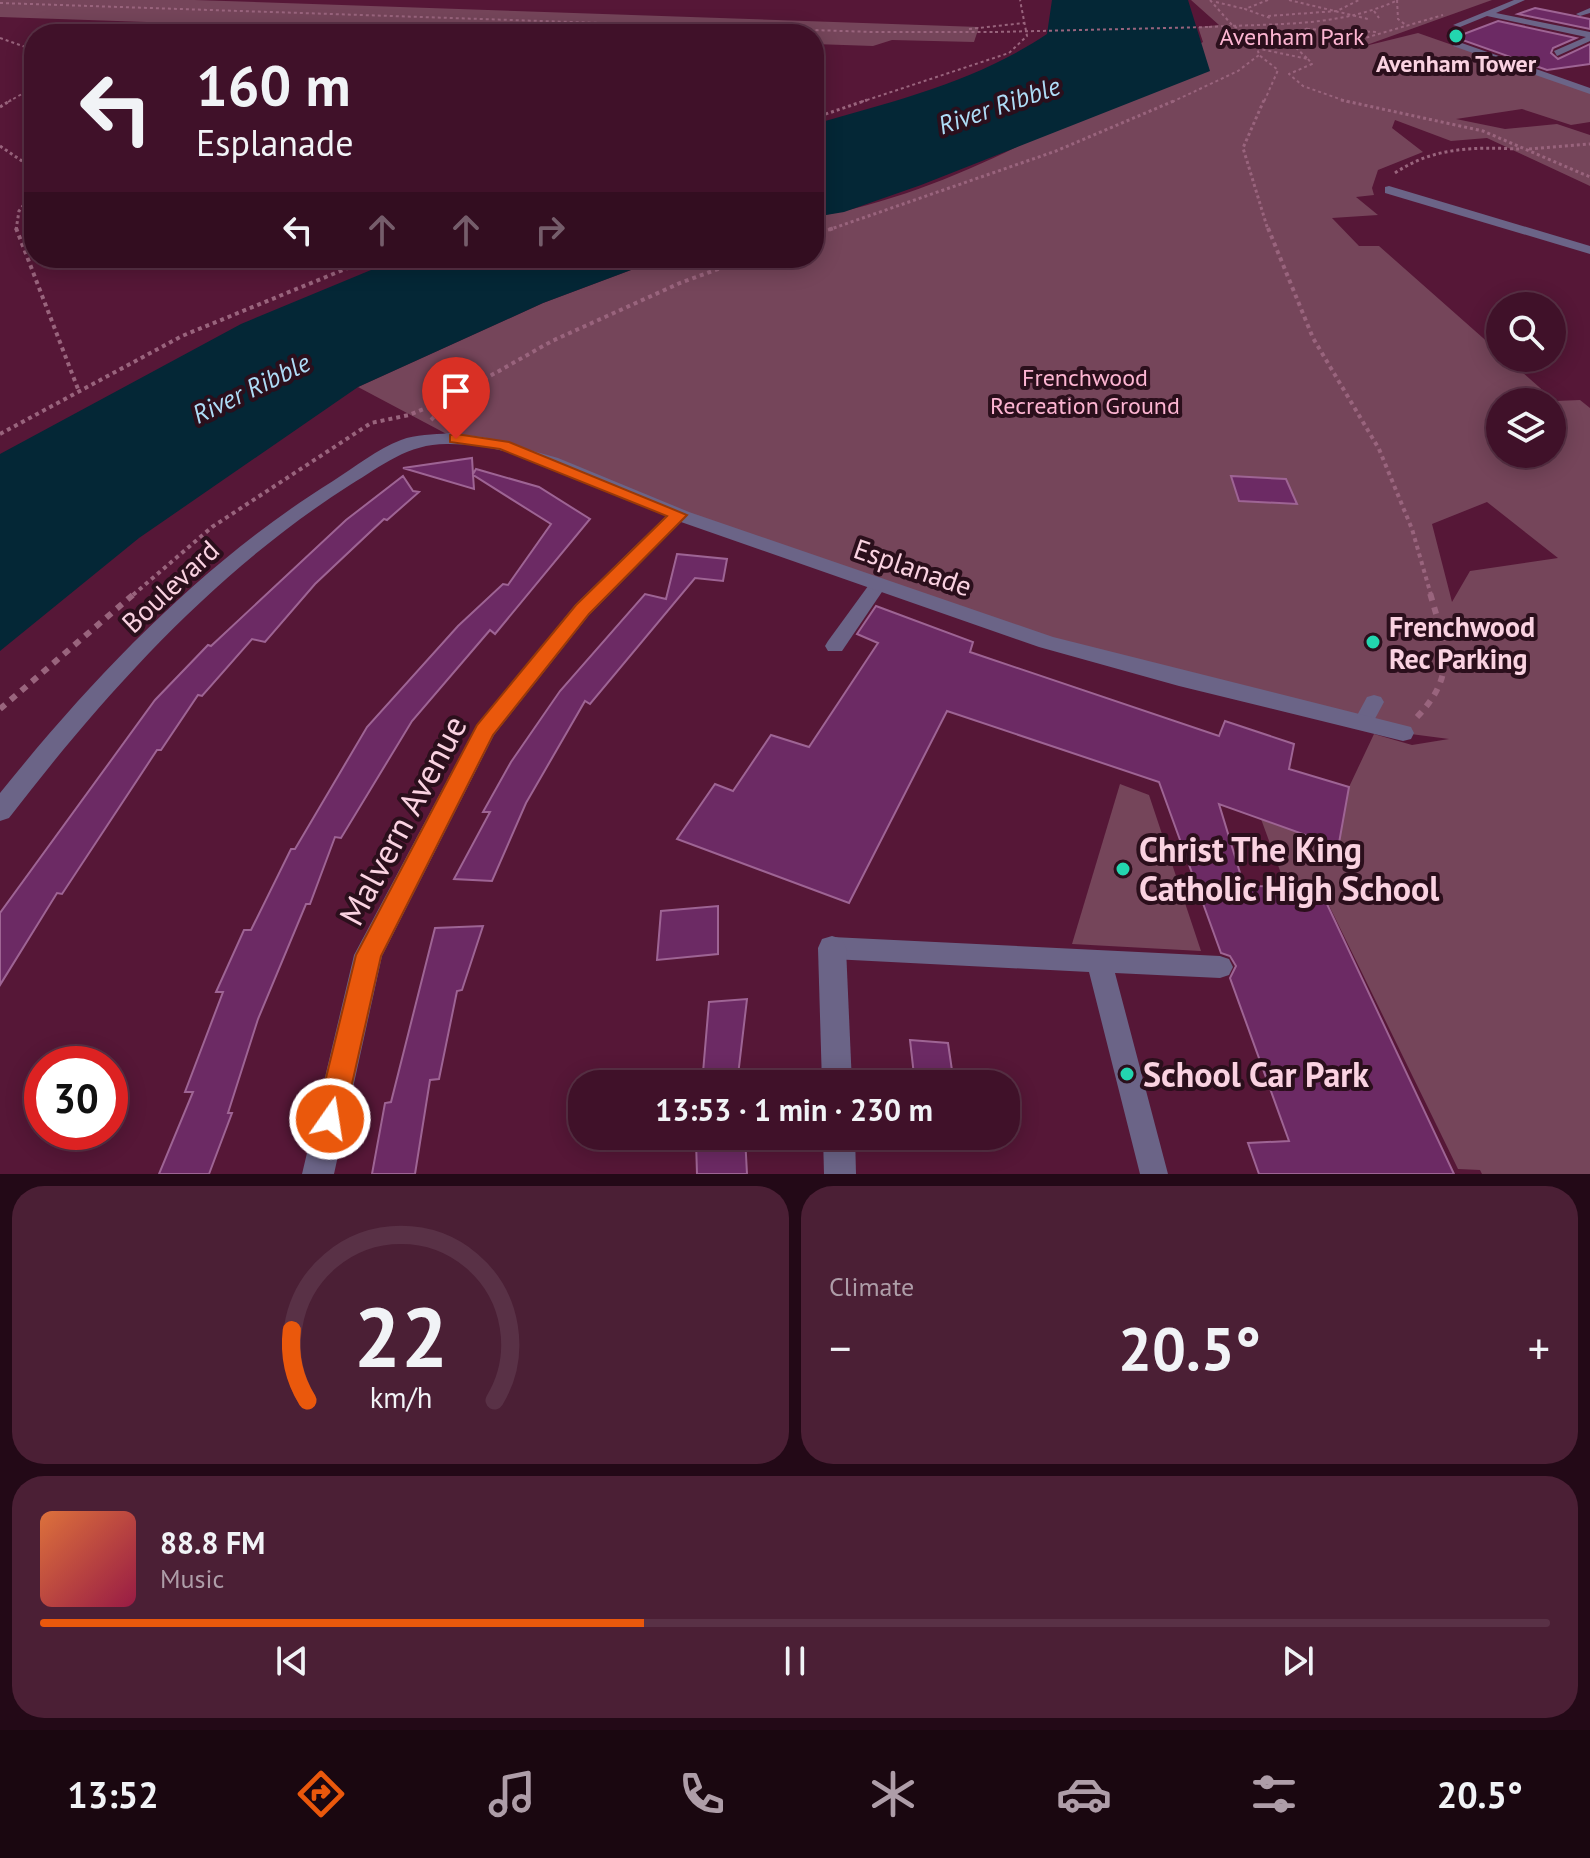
<!DOCTYPE html>
<meta charset="utf-8">
<style>
:root{--surface:#401129;--page:#4b1f35;--text:#f1f3f6;--muted:#ae9da8;--line:#593146;--accent:#ea580c}
body{margin:0;font-family:"PT Sans",sans-serif;background:var(--page);color:var(--text);height:100vh;display:flex;flex-direction:column;font-size:30px;white-space:nowrap}
*{box-sizing:border-box;margin:0}
p{font-size:26px;color:var(--muted)}
.icon{flex:none;width:44px;height:44px;fill:none;stroke:currentColor;stroke-width:2;stroke-linecap:round;stroke-linejoin:round}
.map{position:relative;height:1174px;overflow:hidden}
.drawer{display:flex;flex-direction:column;gap:12px;padding:12px;background:#230917;flex:1}
.drawer>*{flex:none}
.guide{position:absolute;left:24px;top:24px;width:800px;height:244px;border-radius:32px;box-shadow:0 4px 20px #0003,0 0 0 2px var(--line);background:#401129;color:var(--text);overflow:hidden}
.buttons{position:absolute;left:1486px;top:292px;display:grid;gap:16px}
.buttons a{display:grid;place-items:center;width:80px;height:80px;border-radius:50%;background:var(--surface);box-shadow:0 4px 20px #0003,0 0 0 2px var(--line);font-size:40px}
.speed{position:absolute;left:24px;top:1046px;display:flex;gap:16px;font-size:40px;font-weight:700;text-align:center}
.speed>*{display:grid;place-content:center;width:104px;height:104px;border-radius:50%;background:var(--surface);box-shadow:0 4px 20px #0003,0 0 0 2px var(--line);line-height:1}
.speed .limit{border:12px solid #d22;background:#fff;color:#111}
.pin{position:absolute;display:grid;place-items:center;width:68px;height:68px;color:#fff;margin:-82px -34px;border-radius:50% 50% 50% 0;rotate:-45deg;box-shadow:0 0 8px #0007}
.pin .icon{rotate:45deg}
.me{position:absolute;width:88px;margin:-44px;rotate:13deg;stroke-linejoin:round;filter:drop-shadow(0 0 6px #0008)}
.turn{display:flex;align-items:center;gap:28px;height:168px;padding:0 40px;font-size:36px}
.turn .icon{width:104px;height:104px;stroke-width:2.5}
.turn b{display:block;font-size:56px;line-height:68px}
.lanes{display:flex;align-items:center;height:76px;padding:0 40px;background:#0003;justify-content:center;gap:40px;direction:ltr}
.lanes .off{opacity:.35}
.big{font-size:60px;font-weight:700;line-height:1.1}
.drawer .widget{flex:1;display:flex;flex-direction:column;justify-content:center;gap:12px;min-width:0;padding:0 28px;border-radius:32px;background:var(--page)}
.drawer .dial{align-items:center;gap:0}
.dial svg{height:208px;overflow:visible;fill:none;stroke:var(--line);stroke-width:7;stroke-linecap:round;text-anchor:middle}
.dial text{fill:var(--text);stroke:none}
.song{display:flex;align-items:center;gap:24px}
.cover{width:96px;height:96px;border-radius:12px;background:linear-gradient(135deg,hsl(20 70% 55%),hsl(340 70% 35%))}
.played{height:8px;border-radius:4px;background:linear-gradient(90deg,var(--accent) 40%,var(--line) 40%)}
.keys{display:flex;justify-content:space-around;direction:ltr}
.heat{display:flex;justify-content:space-between;align-items:center;font-size:44px;direction:ltr}
.drawer .tiles{flex:1;display:grid;gap:12px;grid-template-columns:1fr 1fr}
.widget:last-child{grid-column:span 2}
.trip{position:absolute;left:568px;top:1070px;width:452px;height:80px;border-radius:32px;background:var(--surface);box-shadow:0 4px 20px #0003,0 0 0 2px var(--line);font-weight:700;line-height:80px;text-align:center}
.dock{display:flex;height:128px;justify-content:space-around;align-items:center;background:#1a0710;color:var(--muted)}
.dock .icon{width:56px;height:56px}
.dock .selected{color:var(--accent)}
.dock b{font-size:36px;color:var(--text)}
.map>svg:first-child{display:block}
</style>
<div class="map">
<svg width="1590" height="1174" viewBox="0 0 1590 1174">
<rect width="100%" height="100%" fill="#561737"/>
<!-- green -->
<g fill="#75455a" fill-rule="evenodd">
<polygon points="0,0 195,0 979,27 974,42 892,40 873,46 814,44 814,34 503,34 0,17"/>
<path d="M1191 0H1492L1361 47 1418 33 1590 93V122L1571 125 1522 109 1456 119 1505 129 1557 124 1590 135V186L1487 138 1451 141 1395 120 1392 128 1423 152 1378 170 1372 188 1374 195 1356 197 1378 215 1332 218 1359 246H1379L1500 353V358H1506L1555 401 1580 400 1590 408V1174H1482L1480 1170 1458 1169 1320 887H1286L1261 819 1338 846 1349 787 1374 734 1412 745 1449 739 1403 733 1017 632 503 445 456 439 358 387 543 303 663 258H814V217C955 192 1082 114 1203 42L1198 27 1219 25ZM1500 402H1552V454H1500ZM1487 502 1558 558 1470 571 1452 602 1432 524Z"/>
<polygon points="1120,784 1149,795 1201,951 1072,944"/>
</g>
<!-- water -->
<g fill="#042736">
<path d="M1052 0H1188L1210 71 921 185 844 212 814 217V124C895 101 977 81 1047 34Z"/>
<polygon points="400,258 663,258 543,303 358,387 139,538 0,651 0,454 241,324"/>
</g>
<!-- building -->
<g fill="#6c2a64" stroke="#9e6494" stroke-width="2">
<polygon points="1535,8 1590,19 1590,29 1518,14"/>
<polygon points="1498,21 1576,38 1553,48 1551,53 1558,59 1590,44 1590,64 1547,70 1457,38 1448,40"/>
<polygon points="472,458 473,474 476,469 539,487 590,519 495,634 490,630 412,721 341,838 335,837 310,904 306,904 258,1019 228,1113 232,1113 209,1174 159,1174 193,1092 185,1092 223,992 216,992 244,930 251,930 291,849 295,849 367,727 458,626 503,584 508,585 551,524 473,475 474,489 403,468"/>
<polygon points="403,476 413,491 419,492 387,520 384,519 315,584 265,642 252,639 202,696 198,695 161,750 157,750 62,894 57,893 0,985 0,913 155,700 208,645 211,646 346,520"/>
<polygon points="1231,476 1286,479 1297,504 1239,501"/>
<polygon points="677,554 727,559 723,581 695,578 590,704 585,701 526,803 492,881 454,879 490,812 483,812 511,762 560,691 645,594 666,599"/>
<polygon points="876,606 973,642 970,652 1219,736 1225,721 1294,744 1289,769 1349,787 1339,843 1328,843 1219,804 1244,886 1319,887 1454,1174 1259,1174 1248,1143 1289,1141 1230,978 1236,966 1230,956 1221,953 1159,782 947,711 849,903 677,839 715,784 733,791 771,735 809,747 878,643 857,634"/>
<polygon points="718,906 718,954 657,960 661,911"/>
<polygon points="483,926 462,990 457,991 439,1079 430,1080 415,1174 372,1174 385,1103 391,1102 435,928"/>
<polygon points="747,999 737,1084 702,1084 709,1002"/>
<polygon points="910,1040 948,1043 954,1084 915,1084"/>
<polygon points="720,1136 745,1136 747,1174 697,1174 696,1141"/>
</g>
<g fill="none" stroke-linecap="round" stroke-linejoin="round">
<!-- path-far3 -->
<g stroke="#99647d" stroke-width="2" stroke-dasharray="3 3" stroke-linecap="butt">
<polyline points="1210,0 1232,25 1255,39 1259,55 1278,70 1264,102"/>
<polyline points="1268,0 1245,9 1270,18"/>
<polyline points="1289,0 1368,19"/>
<polyline points="1397,0 1398,19 1407,26"/>
<polyline points="1216,2 1245,9"/>
<polyline points="0,3 872,32 995,32"/>
<polyline points="1374,11 1379,18"/>
<polyline points="1268,16 1337,11 1359,0"/>
<path d="M1209 27C1274 23 1337 28 1398 0"/>
<polyline points="969,29 1024,23"/>
<polyline points="1307,29 1377,32"/>
<polyline points="1287,33 1310,28"/>
<polyline points="1250,34 1295,47 1308,59 1260,49"/>
<polyline points="1290,34 1305,40 1305,46"/>
<polyline points="0,38 34,50"/>
<polyline points="1295,47 1365,38 1443,15"/>
<polyline points="1308,59 1312,64 1289,74 1303,86 1348,102"/>
<polyline points="8,102 34,87"/>
<polyline points="861,102 1009,53 1027,36 1020,0"/>
<polyline points="1172,102 1238,71 1259,55"/>
</g>
<!-- path-far2 -->
<g stroke="#99647d" stroke-width="3" stroke-dasharray="3 3" stroke-linecap="butt">
<polyline points="1264,100 1243,148 1268,230"/>
<polyline points="1341,100 1483,131 1590,177"/>
<polyline points="0,107 11,100"/>
<polyline points="814,118 867,100"/>
<polyline points="0,146 22,161 34,177"/>
<polyline points="1529,149 1590,144"/>
<path d="M1395 173C1433 147 1474 147 1519 149"/>
<polyline points="16,230 19,211 34,192"/>
<polyline points="828,230 1056,151 1176,100"/>
</g>
<!-- path-far1 -->
<g stroke="#99647d" stroke-width="4" stroke-dasharray="4 4" stroke-linecap="butt">
<polyline points="16,228 78,389"/>
<polyline points="1268,228 1313,338 1379,449 1412,529 1431,595"/>
<polyline points="814,235 834,228"/>
<polyline points="431,420 449,401"/>
<polyline points="0,434 182,336 372,258"/>
<polyline points="133,595 212,527 371,423 409,415 451,398 552,341 680,283 748,258"/>
</g>
<!-- path -->
<g stroke="#99647d" stroke-width="6" stroke-dasharray="7 7" stroke-linecap="butt">
<polyline points="0,709 135,593"/>
<path d="M1417 717C1458 674 1445 645 1430 593"/>
</g>
<!-- lane -->
<g fill="#6b6487" fill-rule="evenodd">
<polygon points="1590,8 1590,13 1580,16 1576,14"/>
<polygon points="877,580 886,586 842,651 828,651 825,646 828,641 871,582"/>
<polygon points="1374,695 1381,697 1384,702 1370,728 1356,728 1353,723 1367,697"/>
<polygon points="832,937 1220,956 1229,959 1233,967 1229,975 1220,978 1115,973 1168,1174 1140,1174 1089,972 832,959 823,956 820,948 823,940"/>
</g>
<!-- street -->
<g fill="#6b6487" fill-rule="evenodd">
<polygon points="1514,0 1525,0 1496,13 1590,32 1590,41 1557,56 1554,51 1586,37 1487,16 1460,27 1453,25"/>
<polygon points="1456,41 1590,88 1590,94 1453,46"/>
<polygon points="1389,186 1590,246 1590,254 1385,193 1385,187"/>
<path d="M449 433 483 437 558 458 689 512 1053 637 1403 725 1411 727 1414 733 1411 739 1403 741 1179 686 1039 647 681 522 589 615 494 735 382 956 334 1174H302L354 955 474 730 575 605 666 516C597 489 525 444 449 444 409 443 383 465 350 485 215 571 106 692 9 818L0 821V793C95 675 204 561 333 481 355 467 377 449 401 440 416 434 433 435 449 433Z"/>
<polygon points="832,936 842,939 846,948 852,1084 822,1084 818,948 822,939"/>
<polygon points="823,1136 855,1136 856,1174 824,1174"/>
</g>
<!-- path-bridge -->
<polyline stroke="#99647d" stroke-width="2" stroke-dasharray="3 3" stroke-linecap="butt" points="995,32 1209,27"/>
</g>
<!-- route -->
<polygon fill="#ea580c" stroke="#983908" stroke-width="2" points="456,434 509,442 687,515 589,614 493,735 381,956 344,1119 340,1129 330,1133 320,1129 316,1119 356,955 477,725 576,605 667,516 500,449 450,442 450,435"/>
<!-- markers -->
<g fill="#23d5af" stroke="#2b0f1c" stroke-width="3">
<circle cx="1456" cy="36" r="8"/>
<circle cx="1373" cy="642" r="8"/>
<circle cx="1123" cy="869" r="8"/>
<circle cx="1127" cy="1074" r="8"/>
</g>
<g text-anchor="middle" dominant-baseline="central" stroke-width="8" stroke-linejoin="round" paint-order="stroke">
<!-- far-park labels -->
<g font-size="24" fill="#fdb5d2" stroke="#2b0f1c">
<text x="1292" y="36">Avenham Park</text>
<text x="1085" y="377">Frenchwood<tspan x="1085" dy="28">Recreation Ground</tspan></text>
</g>
<!-- far-poi labels -->
<g font-size="24" font-weight="bold" fill="#fad2e1" stroke="#2b0f1c">
<text x="1456" y="63">Avenham Tower</text>
</g>
<!-- far-water labels -->
<g font-size="26" font-style="italic" fill="#aedcf6" stroke="#2b0f1c">
<text transform="translate(999 105) rotate(-19)">River Ribble</text>
<text transform="translate(251 388) rotate(-26)">River Ribble</text>
</g>
<!-- street labels -->
<g font-size="28" fill="#fad2e1" stroke="#2b0f1c">
<text transform="translate(913 567) rotate(19)">Esplanade</text>
<text transform="translate(170 586) rotate(-43)">Boulevard</text>
</g>
<!-- poi labels -->
<g font-size="28" font-weight="bold" fill="#fad2e1" stroke="#2b0f1c" text-anchor="start">
<text x="1389" y="626">Frenchwood<tspan x="1389" dy="32">Rec Parking</tspan></text>
</g>
<!-- near-street labels -->
<g font-size="34" fill="#fad2e1" stroke="#2b0f1c">
<text transform="translate(402 820) rotate(-62)">Malvern Avenue</text>
</g>
<!-- near-poi labels -->
<g font-size="34" font-weight="bold" fill="#fad2e1" stroke="#2b0f1c" text-anchor="start">
<text x="1139" y="849">Christ The King<tspan x="1139" dy="39">Catholic High School</tspan></text>
<text x="1143" y="1074">School Car Park</text>
</g>
</g>
</svg>
<div class="buttons">
<a><svg class="icon" aria-label="search" viewBox="0 0 24 24"><circle cx="10" cy="10" r="6"/><path d="M15 15l6 6"/></svg></a>
<a><svg class="icon" aria-label="layers" viewBox="0 0 24 24"><path d="M12 4l9 5-9 5-9-5zM3 14l9 5 9-5"/></svg></a>
</div>
<div class="speed"><div class="limit">30</div></div>
<div class="pin" style="left:456px;top:439px;background:#d93025"><svg class="icon" aria-label="arrive" viewBox="0 0 24 24"><path d="M6 21V4h12l-3 4 3 4H6"/></svg></div>
<svg class="me" style="left:330px;top:1119px" viewBox="-20 -20 40 40"><circle r="17" fill="#ea580c" stroke="#fff" stroke-width="3"/><path d="M0-11L8 9 0 5-8 9z" fill="#fff"/></svg>
<div class="trip">13:53 · 1 min · 230 m</div>
<div class="guide">
<div class="turn"><svg class="icon" aria-label="left" viewBox="0 0 24 24"><path d="M17 20v-9H6M10 6l-5 5 5 5"/></svg><div><b>160 m</b>Esplanade</div></div>
<div class="lanes"><svg class="icon" aria-label="left" viewBox="0 0 24 24"><path d="M17 20v-9H6M10 6l-5 5 5 5"/></svg><svg class="icon off" aria-label="ahead" viewBox="0 0 24 24"><path d="M12 20V5M6 11l6-6 6 6"/></svg><svg class="icon off" aria-label="ahead" viewBox="0 0 24 24"><path d="M12 20V5M6 11l6-6 6 6"/></svg><svg class="icon off" aria-label="right" viewBox="0 0 24 24"><path d="M7 20v-9h11M14 6l5 5-5 5"/></svg></div>
</div>
</div>
<section class="drawer">
<div class="tiles">
<div class="widget dial"><svg viewBox="0 0 100 80">
<path d="M14 69A42 42 0 1 1 86 69"/>
<path d="M14 69A42 42 0 0 1 8 42" stroke="#ea580c"/>
<text x="50" y="56" font-size="32" font-weight="700">22</text>
<text x="50" y="72" font-size="11">km/h</text>
</svg></div>
<div class="widget"><p>Climate</p>
<div class="heat"><a>−</a><b class="big">20.5°</b><a>+</a></div>
</div>
<div class="widget">
<div class="song"><i class="cover"></i><div><b>88.8 FM</b><p>Music</p></div></div>
<div class="played"></div>
<div class="keys"><svg class="icon" aria-label="previous" viewBox="0 0 24 24"><path d="M18 5L8 12l10 7zM5 5v14"/></svg><svg class="icon" aria-label="pause" viewBox="0 0 24 24"><path d="M8 5v14M16 5v14"/></svg><svg class="icon" aria-label="next" viewBox="0 0 24 24"><path d="M6 5l10 7-10 7zM19 5v14"/></svg></div>
</div>
</div>
</section>
<nav class="dock">
<b>13:52</b>
<svg class="icon selected" aria-label="directions" viewBox="0 0 24 24"><path d="M12 3l9 9-9 9-9-9zM9 14v-3h6M13 9l2 2-2 2"/></svg>
<svg class="icon" aria-label="music" viewBox="0 0 24 24"><path d="M9 18V5l10-2v13"/><circle cx="6" cy="18" r="3"/><circle cx="16" cy="16" r="3"/></svg>
<svg class="icon" aria-label="phone" viewBox="0 0 24 24"><path d="M5 4h4l2 5-3 2q2 4 5 5l2-3 5 2v4C11 20 4 13 5 4z"/></svg>
<svg class="icon" aria-label="climate" viewBox="0 0 24 24"><path d="M12 3v18M4 7l16 10M4 17L20 7"/></svg>
<svg class="icon" aria-label="car" viewBox="0 0 24 24"><path d="M5 17H2v-5l4-1 3-4h7l3 4 3 1v5h-3M9 17h6M6 11h13"/><circle cx="7" cy="17" r="2"/><circle cx="17" cy="17" r="2"/></svg>
<svg class="icon" aria-label="filters" viewBox="0 0 24 24"><path d="M4 7h16M4 17h16"/><circle cx="9" cy="7" r="2"/><circle cx="15" cy="17" r="2"/></svg>
<b>20.5°</b>
</nav>
